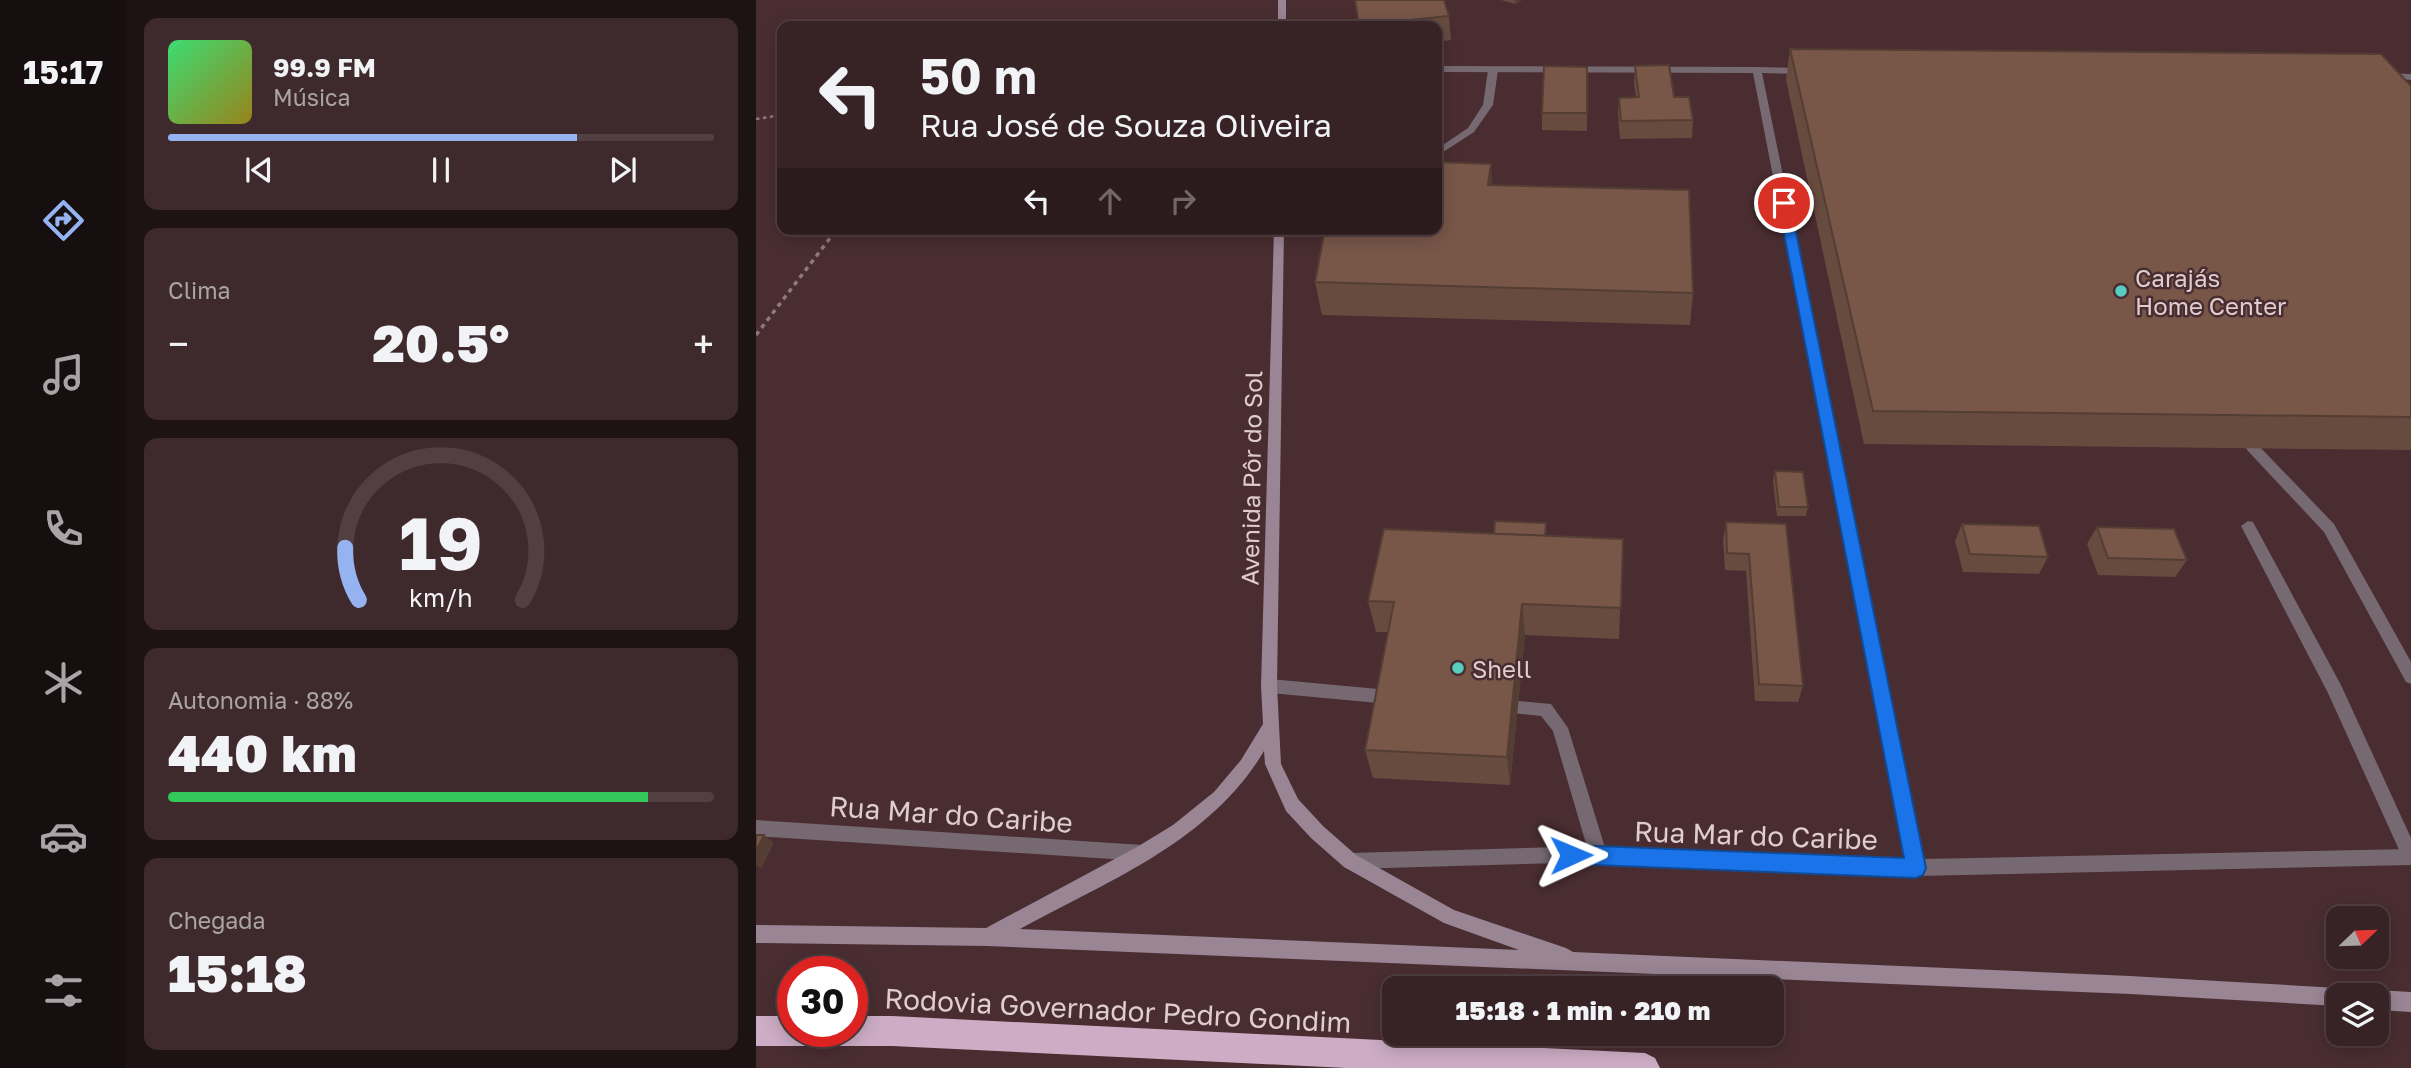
<!DOCTYPE html>
<html lang="pt">
<meta charset="utf-8">
<style>
:root{--surface:#372225;--page:#3e2a2d;--text:#f1f3f6;--muted:#aaa4a7;--line:#513f42;--accent:#95b2f1}
body{margin:0;font-family:"Golos Text",sans-serif;background:var(--page);color:var(--text);height:100vh;display:flex;flex-direction:column;font-size:26px;white-space:nowrap}
*{box-sizing:border-box;margin:0}
p{font-size:23px;color:var(--muted)}
.icon{flex:none;width:38px;height:38px;fill:none;stroke:currentColor;stroke-width:2;stroke-linecap:round;stroke-linejoin:round}
.map{position:relative;flex:1;overflow:hidden}
.drawer{display:flex;flex-direction:column;gap:18px;padding:18px;background:#1e1314;width:630px}
.drawer>*{flex:none}
.top-card{position:absolute;left:21px;top:21px;width:665px;height:214px;border-radius:14px;box-shadow:0 4px 18px #0003,0 0 0 2px var(--line);background:#372225;color:var(--text);overflow:hidden}
.needle{width:46px;rotate:67deg}
.fabs{position:absolute;left:1570px;top:906px;display:grid;gap:14px}
.fabs a{display:grid;place-items:center;width:63px;height:63px;border-radius:14px;background:var(--surface);box-shadow:0 4px 18px #0003,0 0 0 2px var(--line);font-size:35px}
.speed{position:absolute;left:21px;top:956px;display:flex;gap:14px;font-size:35px;font-weight:700;text-align:center}
.speed>*{display:grid;place-content:center;width:91px;height:91px;border-radius:50%;background:var(--surface);box-shadow:0 4px 18px #0003,0 0 0 2px var(--line);line-height:1}
.speed .limit{border:10px solid #d22;background:#fff;color:#111}
.pin{position:absolute;display:grid;place-items:center;width:60px;height:60px;color:#fff;margin:-30px;border:4px solid #fff;border-radius:50%;box-shadow:0 2px 7px #0007}
.me{position:absolute;width:77px;margin:-38px;rotate:89deg;stroke-linejoin:round;filter:drop-shadow(0 0 5px #0008)}
.turn{display:flex;align-items:center;gap:24px;height:147px;padding:0 28px;font-size:32px}
.turn .icon{width:91px;height:91px;stroke-width:2.5}
.turn b{display:block;font-size:49px;line-height:60px}
.lanes{display:flex;align-items:center;height:66px;padding:0 28px;background:#0003;justify-content:center;gap:35px;direction:ltr}
.lanes .off{opacity:.35}
.big{font-size:52px;font-weight:800;line-height:1.1}
.drawer .tile{flex:1;display:flex;flex-direction:column;justify-content:center;gap:10px;min-width:0;padding:0 24px;border-radius:14px;background:var(--page)}
.drawer .dial{align-items:center;gap:0}
.dial svg{height:182px;overflow:visible;fill:none;stroke:var(--line);stroke-width:7;stroke-linecap:round;text-anchor:middle}
.dial text{fill:var(--text);stroke:none}
.song{display:flex;align-items:center;gap:21px}
.cover{width:84px;height:84px;border-radius:10px;background:linear-gradient(135deg,hsl(140 70% 55%),hsl(50 70% 35%))}
.played{height:7px;border-radius:4px;background:linear-gradient(90deg,var(--accent) 75%,var(--line) 75%)}
.keys{display:flex;justify-content:space-around;direction:ltr}
.heat{display:flex;justify-content:space-between;align-items:center;font-size:38px;direction:ltr}
.charge{height:10px;border-radius:5px;background:linear-gradient(90deg,#34c759 88%,var(--line) 0)}
.trip{position:absolute;left:626px;top:976px;width:402px;height:70px;border-radius:14px;background:var(--surface);box-shadow:0 4px 18px #0003,0 0 0 2px var(--line);font-weight:800;line-height:70px;text-align:center}
main{display:flex;flex:1;min-height:0}
.dock{display:flex;flex-direction:column;width:126px;justify-content:space-around;align-items:center;background:#160e0f;color:var(--muted)}
.dock .icon{width:49px;height:49px}
.dock .current{color:var(--accent)}
.dock b{font-size:32px;color:var(--text)}
.map>svg:first-child{display:block}
</style>
<main>
<nav class="dock">
<b>15:17</b>
<svg class="icon current" aria-label="directions" viewBox="0 0 24 24"><path d="M12 3l9 9-9 9-9-9zM9 14v-3h6M13 9l2 2-2 2"/></svg>
<svg class="icon" aria-label="music" viewBox="0 0 24 24"><path d="M9 18V5l10-2v13"/><circle cx="6" cy="18" r="3"/><circle cx="16" cy="16" r="3"/></svg>
<svg class="icon" aria-label="phone" viewBox="0 0 24 24"><path d="M5 4h4l2 5-3 2q2 4 5 5l2-3 5 2v4C11 20 4 13 5 4z"/></svg>
<svg class="icon" aria-label="climate" viewBox="0 0 24 24"><path d="M12 3v18M4 7l16 10M4 17L20 7"/></svg>
<svg class="icon" aria-label="car" viewBox="0 0 24 24"><path d="M5 17H2v-5l4-1 3-4h7l3 4 3 1v5h-3M9 17h6M6 11h13"/><circle cx="7" cy="17" r="2"/><circle cx="17" cy="17" r="2"/></svg>
<svg class="icon" aria-label="filters" viewBox="0 0 24 24"><path d="M4 7h16M4 17h16"/><circle cx="9" cy="7" r="2"/><circle cx="15" cy="17" r="2"/></svg>
</nav>
<section class="drawer">
<div class="tile">
<div class="song"><i class="cover"></i><div><b>99.9 FM</b><p>Música</p></div></div>
<div class="played"></div>
<div class="keys"><svg class="icon" aria-label="previous" viewBox="0 0 24 24"><path d="M18 5L8 12l10 7zM5 5v14"/></svg><svg class="icon" aria-label="pause" viewBox="0 0 24 24"><path d="M8 5v14M16 5v14"/></svg><svg class="icon" aria-label="next" viewBox="0 0 24 24"><path d="M6 5l10 7-10 7zM19 5v14"/></svg></div>
</div>
<div class="tile"><p>Clima</p>
<div class="heat"><a>−</a><b class="big">20.5°</b><a>+</a></div>
</div>
<div class="tile dial"><svg viewBox="0 0 100 80">
<path d="M14 69A42 42 0 1 1 86 69"/>
<path d="M14 69A42 42 0 0 1 8 46" stroke="#95b2f1"/>
<text x="50" y="56" font-size="32" font-weight="700">19</text>
<text x="50" y="72" font-size="11">km/h</text>
</svg></div>
<div class="tile"><p>Autonomia · 88%</p><b class="big">440 km</b><div class="charge"></div></div>
<div class="tile"><p>Chegada</p><b class="big">15:18</b></div>
</section>
<div class="map">
<svg width="1655" height="1068" viewBox="0 0 1655 1068">
<rect width="100%" height="100%" fill="#492d31"/>
<g fill="none" stroke-linecap="round" stroke-linejoin="round">
<!-- path-far1 -->
<polyline stroke="#90797c" stroke-width="2.5" stroke-dasharray="3.5 3.5" stroke-linecap="butt" points="0,119 26,115"/>
<!-- path -->
<polyline stroke="#90797c" stroke-width="3.5" stroke-dasharray="4.5 4.5" stroke-linecap="butt" points="0,335 81,229"/>
<!-- lane -->
<g fill="#766972" fill-rule="evenodd">
<polygon points="737,67 742,70 737,105 718,132 681,156 681,149 712,128 727,105 732,70"/>
<polygon points="1497,443 1502,445 1578,524 1655,662 1655,684 1650,682 1568,532 1492,451 1490,448"/>
<polygon points="1492,521 1497,522 1585,685 1655,838 1655,865 1649,863 1572,693 1485,526"/>
<polygon points="513,679 633,690 639,692 641,697 639,702 633,704 513,693 507,691 505,686 507,681"/>
<polygon points="762,701 795,704 812,728 851,854 848,860 842,862 836,860 833,854 797,731 785,716 756,713 754,708 756,703"/>
</g>
<!-- street -->
<g fill="#766972" fill-rule="evenodd">
<polygon points="681,66 1001,67 1048,68 1053,71 1048,74 1006,73 1167,859 1655,849 1655,865 1160,876 842,862 594,869 588,867 585,861 588,855 594,853 842,846 1149,859 997,73 681,72"/>
<polygon points="1628,73 1655,74 1655,80 1625,78 1623,76"/>
<polygon points="0,820 387,845 393,847 396,853 393,859 387,861 0,836"/>
</g>
<!-- secondary -->
<g fill="#998594" fill-rule="evenodd">
<rect x="522" y="0" width="8" height="26"/>
<path d="M518 229H528L521 686 525 764 542 799 567 826 600 855 698 910 810 948 817 952 1374 976 1582 988 1589 990 1591 996H1582V1006L1374 994 231 946 0 943V925L230 928 381 847 417 825 458 792 485 760 507 724 505 686ZM508 751 509 764 530 811 555 838 588 867 688 923 763 950 264 929C352 881 455 841 508 751Z"/>
<polygon points="1620,990 1655,992 1655,1012 1620,1010 1620,996 1612,996"/>
</g>
<!-- highway -->
<polygon fill="#cdadc5" fill-rule="evenodd" points="0,1016 37,1016 37,1031 96,1031 96,1016 136,1016 889,1053 899,1058 904,1068 590,1068 136,1046 0,1046"/>
</g>
<!-- wall -->
<g fill="#674b3f">
<polygon points="599,0 693,16 695,40 681,42 681,26 604,26"/>
<polygon points="745,0 766,0 759,4"/>
<polygon points="1034,49 1655,86 1655,450 1108,444 1030,80"/>
<polygon points="879,66 918,97 937,120 936,138 864,139 862,115 863,98 880,98 878,83"/>
<polygon points="831,67 831,131 786,130 786,113"/>
<polygon points="736,185 937,293 934,325 566,315 559,282"/>
<polygon points="1019,471 1052,507 1050,516 1021,516 1017,481"/>
<polygon points="970,522 1030,524 1047,686 1042,702 999,701 990,571 969,570 967,540"/>
<polygon points="1206,524 1292,557 1283,574 1207,572 1199,541"/>
<polygon points="1341,527 1431,560 1419,577 1342,575 1331,544"/>
<polygon points="790,536 867,539 863,639 769,635 754,785 617,778 609,750 632,632 620,632 612,601"/>
</g>
<!-- shaded-wall -->
<g fill="#543d33">
<polygon points="759,0 766,0 759,4"/>
<polygon points="735,164 737,196 732,185"/>
<polygon points="766,604 769,635 754,785 751,757"/>
<polygon points="8,835 18,843 5,869 0,865 0,851"/>
</g>
<!-- building -->
<g fill="#785749" stroke="#543d33" stroke-width="2">
<polygon points="599,0 688,0 693,16 603,25"/>
<polygon points="1034,49 1625,54 1655,86 1655,417 1117,411"/>
<polygon points="913,65 918,97 933,97 937,120 865,121 863,98 883,97 879,66"/>
<polygon points="788,66 831,67 831,113 786,113"/>
<polygon points="681,162 735,164 732,185 933,190 937,293 559,282 569,229 681,229"/>
<polygon points="1019,471 1047,472 1052,507 1023,507"/>
<polygon points="739,521 790,523 789,536 738,534"/>
<polygon points="970,522 1030,524 1047,686 1003,684 993,554 971,553"/>
<polygon points="1206,524 1283,526 1292,557 1214,554"/>
<polygon points="1341,527 1418,529 1431,560 1352,558"/>
<polygon points="628,529 867,539 865,608 766,604 751,757 609,750 638,602 612,601"/>
<polygon points="0,835 8,835 0,851"/>
</g>
<!-- route -->
<polygon fill="#1a73e8" stroke="#114b97" stroke-width="2" points="1028,200 1034,203 1170,868 1167,875 1160,878 815,864 808,861 805,855 808,848 815,845 1148,858 1022,203"/>
<!-- markers -->
<g fill="#58cebf" stroke="#492d31" stroke-width="2.5">
<circle cx="1365" cy="291" r="7"/>
<circle cx="702" cy="668" r="7"/>
</g>
<g text-anchor="middle" dominant-baseline="central" stroke-width="5" stroke-linejoin="round" paint-order="stroke">
<!-- poi labels -->
<g font-size="24" fill="#dfcdcf" stroke="#492d31" text-anchor="start">
<text x="1379" y="277">Carajás<tspan x="1379" dy="28">Home Center</tspan></text>
<text x="716" y="668">Shell</text>
</g>
<!-- street labels -->
<g font-size="24" fill="#dfcdcf" stroke="#492d31">
<text transform="translate(495 478) rotate(-89)">Avenida Pôr do Sol</text>
</g>
<!-- near-street labels -->
<g font-size="28" fill="#dfcdcf" stroke="#492d31">
<text transform="translate(195 814) rotate(4)">Rua Mar do Caribe</text>
<text transform="translate(1000 835) rotate(2)">Rua Mar do Caribe</text>
<text transform="translate(362 1010) rotate(3)">Rodovia Governador Pedro Gondim</text>
</g>
</g>
</svg>
<div class="fabs">
<a><svg class="needle" viewBox="-14 -14 28 28"><path d="M0-13l5 13h-10z" fill="#e53935"/><path d="M0 13l5-13h-10z" fill="#aaa4a7"/></svg></a>
<a><svg class="icon" aria-label="layers" viewBox="0 0 24 24"><path d="M12 4l9 5-9 5-9-5zM3 14l9 5 9-5"/></svg></a>
</div>
<div class="speed"><div class="limit">30</div></div>
<div class="pin" style="left:1028px;top:203px;background:#d93025"><svg class="icon" aria-label="arrive" viewBox="0 0 24 24"><path d="M6 21V4h12l-3 4 3 4H6"/></svg></div>
<svg class="me" style="left:815px;top:855px" viewBox="-20 -20 40 40"><path d="M0-17L14 15 0 8-14 15z" fill="#1a73e8" stroke="#fff" stroke-width="4"/></svg>
<div class="trip">15:18 · 1 min · 210 m</div>
<div class="top-card">
<div class="turn"><svg class="icon" aria-label="left" viewBox="0 0 24 24"><path d="M17 20v-9H6M10 6l-5 5 5 5"/></svg><div><b>50 m</b>Rua José de Souza Oliveira</div></div>
<div class="lanes"><svg class="icon" aria-label="left" viewBox="0 0 24 24"><path d="M17 20v-9H6M10 6l-5 5 5 5"/></svg><svg class="icon off" aria-label="ahead" viewBox="0 0 24 24"><path d="M12 20V5M6 11l6-6 6 6"/></svg><svg class="icon off" aria-label="right" viewBox="0 0 24 24"><path d="M7 20v-9h11M14 6l5 5-5 5"/></svg></div>
</div>
</div>
</main>
